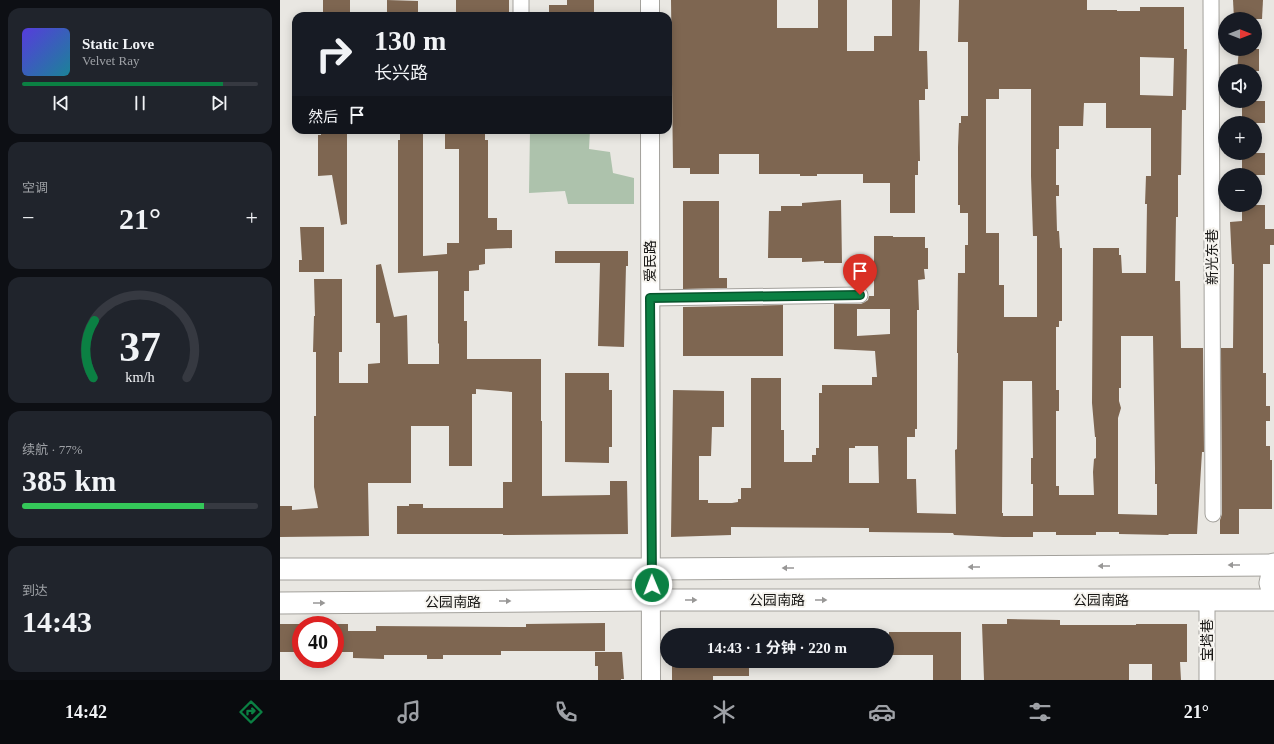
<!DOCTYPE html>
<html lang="zh">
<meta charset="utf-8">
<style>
:root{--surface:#171b24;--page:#20242c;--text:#f1f3f6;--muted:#9ea1a6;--line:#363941;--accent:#0b8043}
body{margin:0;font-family:"Times New Roman","Noto Sans SC",serif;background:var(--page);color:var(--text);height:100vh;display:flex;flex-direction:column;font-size:15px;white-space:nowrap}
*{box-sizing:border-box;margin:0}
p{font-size:13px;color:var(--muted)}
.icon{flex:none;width:22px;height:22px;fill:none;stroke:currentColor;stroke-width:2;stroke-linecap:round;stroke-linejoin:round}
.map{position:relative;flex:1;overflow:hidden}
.drawer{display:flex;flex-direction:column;gap:8px;padding:8px;background:#0d0f14;width:280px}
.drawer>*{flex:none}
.hud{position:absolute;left:12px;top:12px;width:380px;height:122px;border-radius:12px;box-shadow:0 2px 10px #0003;background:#171b24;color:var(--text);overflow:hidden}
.needle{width:26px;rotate:90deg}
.tools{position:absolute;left:938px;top:12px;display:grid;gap:8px}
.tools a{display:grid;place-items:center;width:44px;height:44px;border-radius:50%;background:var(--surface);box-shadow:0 2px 10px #0003;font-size:20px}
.speed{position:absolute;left:12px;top:616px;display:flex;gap:8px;font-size:20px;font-weight:700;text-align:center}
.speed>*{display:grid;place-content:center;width:52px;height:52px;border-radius:50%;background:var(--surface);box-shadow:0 2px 10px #0003;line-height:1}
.speed .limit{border:6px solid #d22;background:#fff;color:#111}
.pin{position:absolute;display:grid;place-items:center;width:34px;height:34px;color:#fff;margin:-41px -17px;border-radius:50% 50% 50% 0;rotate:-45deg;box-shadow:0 0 4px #0007}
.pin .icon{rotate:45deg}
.me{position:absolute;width:44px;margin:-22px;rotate:359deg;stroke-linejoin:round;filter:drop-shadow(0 0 3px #0008)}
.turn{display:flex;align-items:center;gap:14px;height:84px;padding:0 16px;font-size:18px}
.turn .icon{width:52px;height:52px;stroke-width:2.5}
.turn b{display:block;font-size:28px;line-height:34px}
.then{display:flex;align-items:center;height:38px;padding:0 16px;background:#0003;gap:8px;font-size:15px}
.big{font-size:30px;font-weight:700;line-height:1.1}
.drawer .card{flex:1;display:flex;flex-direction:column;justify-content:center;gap:6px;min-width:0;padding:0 14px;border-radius:12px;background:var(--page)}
.drawer .dial{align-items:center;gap:0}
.dial svg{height:104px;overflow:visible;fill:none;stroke:var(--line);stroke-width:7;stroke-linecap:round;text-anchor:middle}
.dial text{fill:var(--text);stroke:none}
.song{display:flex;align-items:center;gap:12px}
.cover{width:48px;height:48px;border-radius:6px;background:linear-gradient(135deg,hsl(250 70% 55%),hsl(190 70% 35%))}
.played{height:4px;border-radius:2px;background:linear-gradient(90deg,var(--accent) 85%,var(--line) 85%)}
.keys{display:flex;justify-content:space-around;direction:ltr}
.heat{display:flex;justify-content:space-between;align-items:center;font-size:22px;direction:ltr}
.charge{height:6px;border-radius:3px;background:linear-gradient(90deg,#34c759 77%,var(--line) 0)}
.trip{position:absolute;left:380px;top:628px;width:234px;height:40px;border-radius:20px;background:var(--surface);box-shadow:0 2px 10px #0003;font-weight:700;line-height:40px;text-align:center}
.tab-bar{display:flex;height:64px;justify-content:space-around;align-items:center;background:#090b0e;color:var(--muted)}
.tab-bar .icon{width:28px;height:28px}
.tab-bar .active{color:var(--accent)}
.tab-bar b{font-size:18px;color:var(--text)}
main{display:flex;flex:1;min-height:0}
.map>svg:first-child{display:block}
</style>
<main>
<section class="drawer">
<div class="card">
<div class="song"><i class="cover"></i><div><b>Static Love</b><p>Velvet Ray</p></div></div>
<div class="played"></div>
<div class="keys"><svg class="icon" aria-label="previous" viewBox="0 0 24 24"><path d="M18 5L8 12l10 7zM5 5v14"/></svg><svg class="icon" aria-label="pause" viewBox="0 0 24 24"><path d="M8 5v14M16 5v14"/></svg><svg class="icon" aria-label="next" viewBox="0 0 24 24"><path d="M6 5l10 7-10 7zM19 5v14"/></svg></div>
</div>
<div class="card"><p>空调</p>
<div class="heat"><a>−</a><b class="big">21°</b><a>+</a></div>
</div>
<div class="card dial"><svg viewBox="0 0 100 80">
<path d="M14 69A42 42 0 1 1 86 69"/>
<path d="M14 69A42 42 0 0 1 15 25" stroke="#0b8043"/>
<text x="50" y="56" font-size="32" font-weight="700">37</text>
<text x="50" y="72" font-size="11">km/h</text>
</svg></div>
<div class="card"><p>续航 · 77%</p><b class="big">385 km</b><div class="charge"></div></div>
<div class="card"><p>到达</p><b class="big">14:43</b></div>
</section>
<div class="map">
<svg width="994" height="680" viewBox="0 0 994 680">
<rect width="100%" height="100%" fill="#e9e7e2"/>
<!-- green -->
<polygon fill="#adc2ac" points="250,130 310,130 309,149 330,152 333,173 354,178 354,204 288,204 285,191 249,193"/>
<!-- building -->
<g fill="#7e6651" fill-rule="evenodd">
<rect x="43" y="0" width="27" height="16"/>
<polygon points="107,0 138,1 138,16 107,16"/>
<rect x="176" y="0" width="53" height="16"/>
<polygon points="287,0 314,0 314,16 269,16 269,5 287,5"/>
<polygon points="391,0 497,0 497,28 538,28 538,0 567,0 567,51 594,51 594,36 612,36 612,0 640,0 639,51 647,51 648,89 645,89 645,100 639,100 640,161 638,161 638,175 635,175 635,213 610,213 610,183 583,183 583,174 537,174 537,176 520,176 520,174 479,174 479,154 439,154 439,174 410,174 410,168 393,168"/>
<path d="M679 0H807V10H837V11H860V7H904V49H907L906 110H902L901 175H898V217H896L895 281H900L901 348H923L924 452H922L917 534H889L888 535 839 534V532H816V535H776V532H753V537H723L674 535 673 533 589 532V528L451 527V535L391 537 393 390 444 391V427H432L431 456H419V500H428V503H452L458 502V499H461V488H471V378H501V430H504V462H532V455H536V448H539V393H542V385H592V377H597L595 351 554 349V304H581L585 302 588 300 589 296H594V236H613V237H645V248H648V269H644L645 279 638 280 639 310H637V429H635V437H627V479H636L637 513 676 514 675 450 677 449 678 353H677L678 273H685V245H688V213H680V205H678V147L679 123H681V116H688V42H678ZM860 57 894 58 893 96 860 95ZM719 89H751V176L753 236H757V317H724V285H719V233H706V99H719ZM804 103H826V128H871V176H866L865 204H867L866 273H842L841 255H839V248H813L812 403 815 437H816V458L814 459 813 472 814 495H779V486H776V411H779V390H776V327H779V321H782V248H780L779 231H777L776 196H779V185H776V149H779V126H803ZM577 309H610V334L577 336ZM841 336H873L875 468V484H877V515L838 514V418L841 408 839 401V388H841ZM723 381H752L753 458H751V484H753V516H723V513H722ZM575 446H598L599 483H569V448H575Z"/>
<polygon points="953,0 983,0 982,19 954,19"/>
<polygon points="959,49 979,49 979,71 957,71"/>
<polygon points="964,101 985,101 985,123 962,123 962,102 964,102"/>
<polygon points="41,130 67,130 67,224 61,225 52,175 38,176 38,135 41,135"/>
<polygon points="120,130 143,130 143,256 167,254 167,243 179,243 179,149 165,149 165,130 205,130 205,140 208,140 208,218 217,218 217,230 232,230 232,248 205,249 205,264 199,265 199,270 189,271 189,291 184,291 184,321 187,321 187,359 261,359 261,421 262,421 262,496 330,495 330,481 347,481 348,534 223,535 223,534 117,534 117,506 129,506 129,504 143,504 143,508 223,508 223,482 232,482 232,392 196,389 196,394 192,394 192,466 169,466 169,426 131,426 131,483 88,483 89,536 0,537 0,506 12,506 12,510 38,508 34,487 34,416 36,416 36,352 33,352 34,316 35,316 34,279 62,279 62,352 59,352 59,383 88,383 88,364 100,363 100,323 96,323 96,265 101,264 114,317 127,315 128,364 159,364 159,344 158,343 158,271 118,273 118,140 120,140"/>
<rect x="962" y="153" width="23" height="22"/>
<polygon points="561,200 562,263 544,263 544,261 522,262 522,258 488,258 489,211 501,211 501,206 522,206 522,203"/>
<polygon points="403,201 439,201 439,278 447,278 447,288 403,289"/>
<polygon points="962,205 985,205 985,229 994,229 994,245 990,245 990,264 983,264 983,373 986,373 986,406 990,406 990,421 986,421 986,446 990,446 990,460 992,460 992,509 959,509 959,534 940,534 940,520 942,514 941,348 953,348 954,264 952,264 950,222 962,221"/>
<polygon points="20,227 44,227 44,272 19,272 19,260 22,260"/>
<polygon points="275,251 348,251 348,266 346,266 344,347 318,346 320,263 275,263"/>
<polygon points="503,305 503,356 403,356 403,307"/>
<polygon points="285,373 329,373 329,390 332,390 332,447 329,447 329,463 285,462"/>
<polygon points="727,619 780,620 780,625 856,625 856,624 907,624 907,662 900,662 901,680 872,680 872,664 849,664 849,680 704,680 702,624 727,624"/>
<polygon points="325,623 325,651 221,651 221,655 163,655 163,659 147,659 147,655 104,655 104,659 73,658 73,652 55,652 55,624 68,624 68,631 96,631 96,626 246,627 246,624"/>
<rect x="0" y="624" width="21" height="28"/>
<polygon points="609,632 681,632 681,680 653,680 653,655 609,655 609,652 607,652 607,635 609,635"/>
<polygon points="315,652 342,652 344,679 341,679 341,680 318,680 318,666 315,666"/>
<polygon points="398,661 469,661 469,676 433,676 433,680 392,680 392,663 398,663"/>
</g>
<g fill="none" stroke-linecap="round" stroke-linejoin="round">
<defs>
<g id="minor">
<polyline points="931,0 933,514"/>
<polyline points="241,16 241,0"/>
<polyline points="370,298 580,295"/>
<polyline points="927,680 927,600"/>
</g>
<g id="tertiary">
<polyline points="370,0 370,16"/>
<polyline points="370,130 371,680"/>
</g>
<g id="secondary">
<polyline points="994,564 990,583 994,597"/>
<polyline points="0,569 371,569 993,565"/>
<polyline points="0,603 372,600 994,600"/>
</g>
</defs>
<!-- minor casing -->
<use href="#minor" stroke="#a3a19c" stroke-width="17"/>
<!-- tertiary casing -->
<use href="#tertiary" stroke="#a3a19c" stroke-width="20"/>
<!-- secondary casing -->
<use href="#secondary" stroke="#a3a19c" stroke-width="23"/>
<!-- minor -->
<use href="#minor" stroke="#fff" stroke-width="15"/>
<!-- tertiary -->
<use href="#tertiary" stroke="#fff" stroke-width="18"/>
<!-- secondary -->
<use href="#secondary" stroke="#fff" stroke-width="21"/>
</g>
<!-- one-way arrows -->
<defs><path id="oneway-solid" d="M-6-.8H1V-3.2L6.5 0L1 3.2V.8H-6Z"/></defs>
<g fill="#989796">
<use href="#oneway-solid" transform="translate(954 565) rotate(180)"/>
<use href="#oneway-solid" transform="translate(824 566) rotate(180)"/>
<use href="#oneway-solid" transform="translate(694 567) rotate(180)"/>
<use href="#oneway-solid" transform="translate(508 568) rotate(180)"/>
<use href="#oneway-solid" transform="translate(411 600)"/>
<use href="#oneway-solid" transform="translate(541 600)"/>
<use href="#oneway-solid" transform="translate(225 601)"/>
<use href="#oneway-solid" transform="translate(39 603)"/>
</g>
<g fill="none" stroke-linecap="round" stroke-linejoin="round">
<defs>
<polyline id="route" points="372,585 370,298 580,295"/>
</defs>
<!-- route casing -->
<use href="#route" stroke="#07532c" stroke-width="10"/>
<!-- route -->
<use href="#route" stroke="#0b8043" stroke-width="7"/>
</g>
<g text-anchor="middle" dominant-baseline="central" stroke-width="4" stroke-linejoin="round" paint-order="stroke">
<!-- street labels -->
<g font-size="14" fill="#191816" stroke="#f7f5f0">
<text transform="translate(932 257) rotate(-90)">新光东巷</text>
<text transform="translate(370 261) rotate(-90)">爱民路</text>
<text x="497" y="600">公园南路</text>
<text x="821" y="600">公园南路</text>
<text x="173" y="602">公园南路</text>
<text transform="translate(927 640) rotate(-90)">宝塔巷</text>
</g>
</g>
</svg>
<div class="tools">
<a><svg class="needle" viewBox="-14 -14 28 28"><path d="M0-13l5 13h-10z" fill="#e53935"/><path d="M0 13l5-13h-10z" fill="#9ea1a6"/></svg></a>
<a><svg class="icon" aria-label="sound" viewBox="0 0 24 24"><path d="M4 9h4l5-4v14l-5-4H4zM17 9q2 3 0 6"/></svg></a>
<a>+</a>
<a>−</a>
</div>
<div class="speed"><div class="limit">40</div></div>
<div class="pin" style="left:580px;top:295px;background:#d93025"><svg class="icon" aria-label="arrive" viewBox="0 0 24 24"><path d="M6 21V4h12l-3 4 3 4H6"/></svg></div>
<svg class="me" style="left:372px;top:585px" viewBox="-20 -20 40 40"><circle r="17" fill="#0b8043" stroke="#fff" stroke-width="3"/><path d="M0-11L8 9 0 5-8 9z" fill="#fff"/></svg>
<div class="trip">14:43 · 1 分钟 · 220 m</div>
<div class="hud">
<div class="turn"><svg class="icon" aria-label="right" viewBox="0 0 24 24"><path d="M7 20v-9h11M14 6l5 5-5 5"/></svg><div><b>130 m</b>长兴路</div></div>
<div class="then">然后<svg class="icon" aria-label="arrive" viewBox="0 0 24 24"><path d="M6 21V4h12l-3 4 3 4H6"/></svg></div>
</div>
</div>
</main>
<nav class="tab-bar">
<b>14:42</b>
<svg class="icon active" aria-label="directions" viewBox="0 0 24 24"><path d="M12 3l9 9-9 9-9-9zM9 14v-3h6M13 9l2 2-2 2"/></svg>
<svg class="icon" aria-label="music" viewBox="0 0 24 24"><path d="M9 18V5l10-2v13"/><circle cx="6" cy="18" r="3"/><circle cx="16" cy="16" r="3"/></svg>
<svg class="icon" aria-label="phone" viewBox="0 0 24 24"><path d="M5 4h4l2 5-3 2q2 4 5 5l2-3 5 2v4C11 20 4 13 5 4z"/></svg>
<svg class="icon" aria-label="climate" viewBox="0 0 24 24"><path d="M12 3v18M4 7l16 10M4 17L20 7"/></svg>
<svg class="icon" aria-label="car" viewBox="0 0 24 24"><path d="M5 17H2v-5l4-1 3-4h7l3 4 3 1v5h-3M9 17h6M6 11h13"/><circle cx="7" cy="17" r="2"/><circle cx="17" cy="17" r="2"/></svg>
<svg class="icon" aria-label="filters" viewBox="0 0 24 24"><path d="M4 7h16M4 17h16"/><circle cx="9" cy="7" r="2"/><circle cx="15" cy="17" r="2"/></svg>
<b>21°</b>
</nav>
